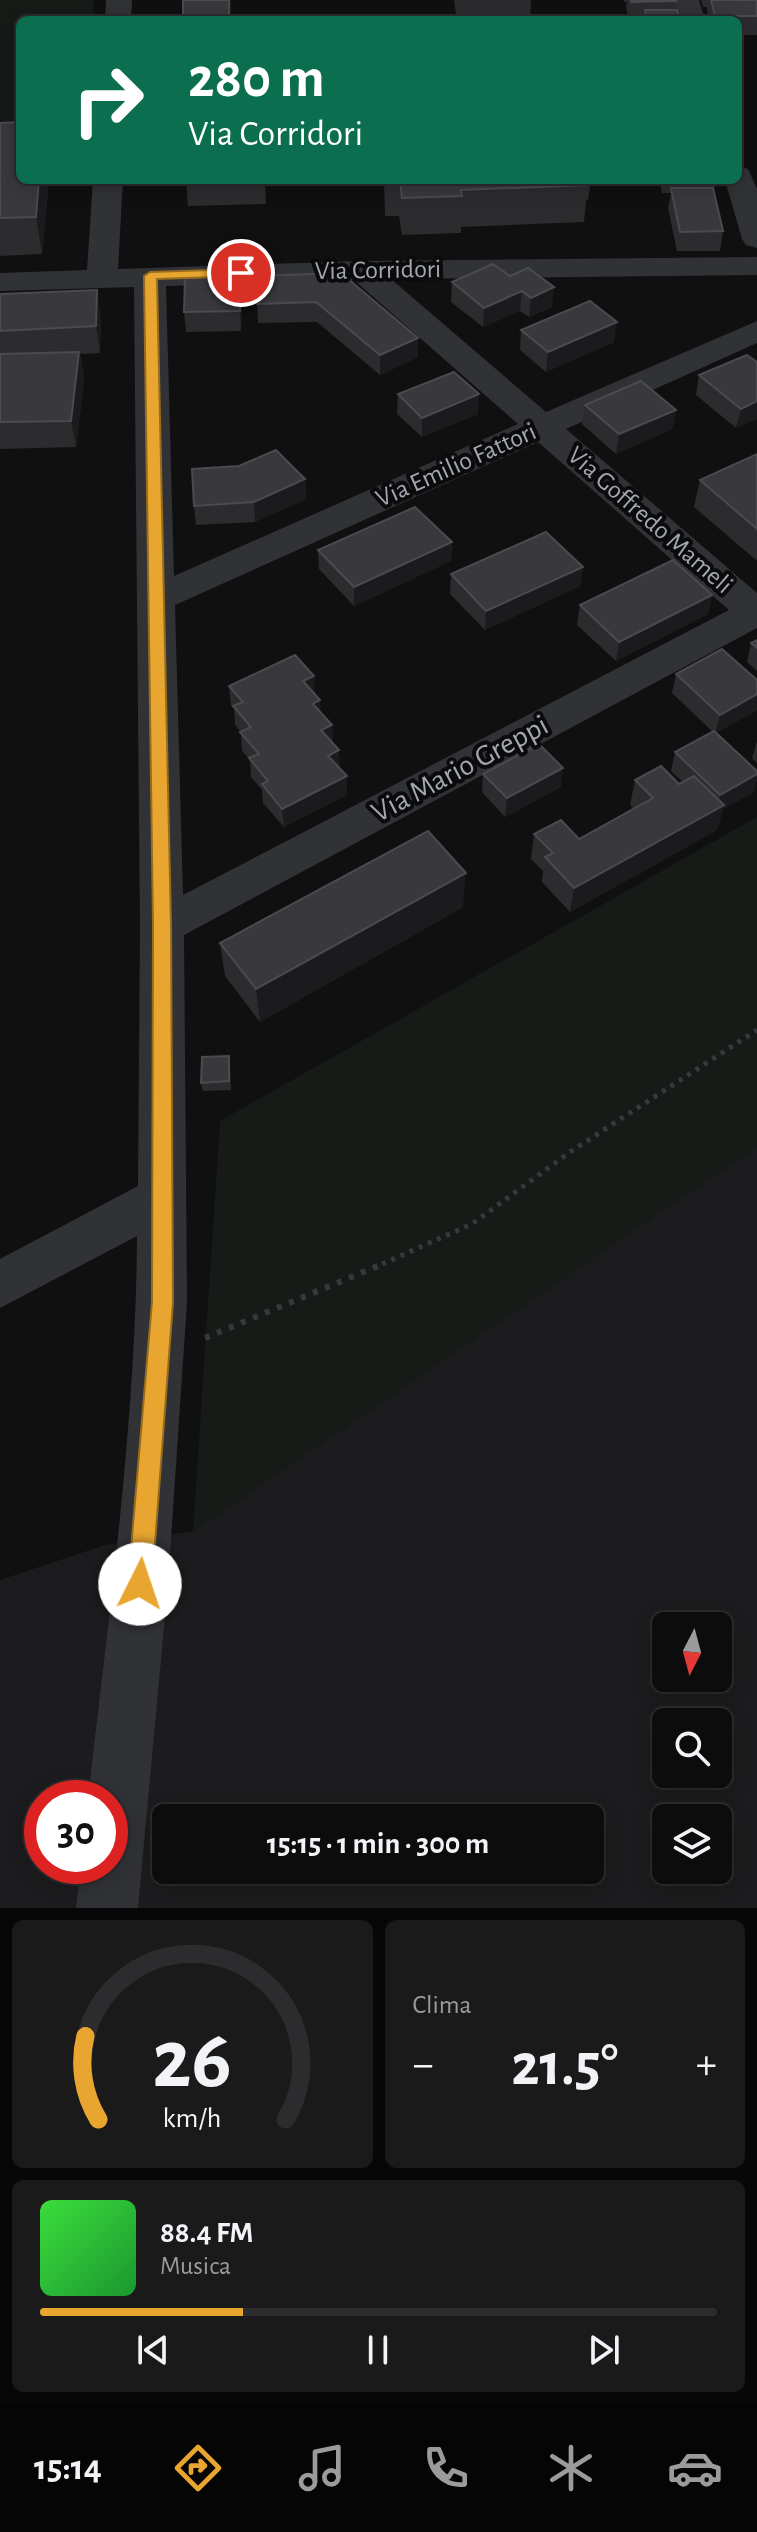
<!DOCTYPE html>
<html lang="it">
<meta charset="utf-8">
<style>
:root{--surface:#0c0c0d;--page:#1a1a1b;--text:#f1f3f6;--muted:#9a9b9d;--line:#2c2c2e;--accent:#e8a630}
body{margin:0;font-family:"Alegreya Sans",sans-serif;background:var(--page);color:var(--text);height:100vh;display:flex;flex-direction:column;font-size:30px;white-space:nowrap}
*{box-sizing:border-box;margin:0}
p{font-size:26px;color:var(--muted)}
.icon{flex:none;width:44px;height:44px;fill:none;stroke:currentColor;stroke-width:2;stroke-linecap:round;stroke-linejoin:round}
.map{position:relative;height:1908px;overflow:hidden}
.details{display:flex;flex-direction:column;gap:12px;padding:12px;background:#070707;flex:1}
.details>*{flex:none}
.top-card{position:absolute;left:16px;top:16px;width:726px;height:168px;border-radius:12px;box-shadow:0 4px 20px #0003,0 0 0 2px var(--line);background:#0b6e4f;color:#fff;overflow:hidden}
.needle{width:52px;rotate:186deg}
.controls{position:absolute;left:652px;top:1612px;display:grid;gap:16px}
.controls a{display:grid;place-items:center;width:80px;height:80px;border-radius:12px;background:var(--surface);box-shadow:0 4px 20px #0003,0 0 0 2px var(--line);font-size:40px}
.speed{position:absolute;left:24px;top:1780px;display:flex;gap:16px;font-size:40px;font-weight:700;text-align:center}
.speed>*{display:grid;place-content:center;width:104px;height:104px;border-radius:50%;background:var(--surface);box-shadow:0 4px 20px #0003,0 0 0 2px var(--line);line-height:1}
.speed .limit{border:12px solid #d22;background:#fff;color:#111}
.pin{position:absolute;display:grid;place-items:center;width:68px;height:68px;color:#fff;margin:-34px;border:4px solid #fff;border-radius:50%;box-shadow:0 2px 8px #0007}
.me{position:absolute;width:88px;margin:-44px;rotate:4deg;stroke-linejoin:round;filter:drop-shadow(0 0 6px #0008)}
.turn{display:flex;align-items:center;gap:28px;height:168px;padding:0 40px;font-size:36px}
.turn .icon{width:104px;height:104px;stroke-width:2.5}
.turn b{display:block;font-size:56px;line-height:68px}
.big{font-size:60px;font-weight:700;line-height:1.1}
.details .tile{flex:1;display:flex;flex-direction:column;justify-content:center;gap:12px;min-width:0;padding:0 28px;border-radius:12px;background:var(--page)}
.details .dial{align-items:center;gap:0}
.dial svg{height:208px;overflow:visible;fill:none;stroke:var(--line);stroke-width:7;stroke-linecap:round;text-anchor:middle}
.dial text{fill:var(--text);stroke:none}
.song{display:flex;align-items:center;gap:24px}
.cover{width:96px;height:96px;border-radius:12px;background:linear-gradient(135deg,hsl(120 70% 55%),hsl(130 70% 35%))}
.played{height:8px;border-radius:4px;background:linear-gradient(90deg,var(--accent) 30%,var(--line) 30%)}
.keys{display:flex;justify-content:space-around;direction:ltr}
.heat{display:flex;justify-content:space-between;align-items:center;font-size:44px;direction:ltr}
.details .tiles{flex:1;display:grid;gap:12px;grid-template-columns:1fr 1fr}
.tile:last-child{grid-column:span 2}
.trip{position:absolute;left:152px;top:1804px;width:452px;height:80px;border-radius:12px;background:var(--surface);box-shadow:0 4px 20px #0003,0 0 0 2px var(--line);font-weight:700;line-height:80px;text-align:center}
.dock{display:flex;height:128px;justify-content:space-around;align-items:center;background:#050505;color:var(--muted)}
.dock .icon{width:56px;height:56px}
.dock .current{color:var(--accent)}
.dock b{font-size:36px;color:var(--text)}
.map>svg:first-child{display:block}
</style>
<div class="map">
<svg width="757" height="1908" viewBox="0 0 757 1908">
<rect width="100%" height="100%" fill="#101011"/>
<!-- built -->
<path fill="#1c1c1e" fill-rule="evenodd" d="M757 1146V1908H0V1580L105 1545 193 1531ZM666 1626H718V1678H666ZM666 1722H718V1774H666ZM42 1798H110V1866H42ZM166 1818H590V1870H166ZM666 1818H718V1870H666Z"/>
<!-- green -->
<g fill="#161b17">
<polygon points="0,0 94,0 93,20 20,20 20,149 0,149"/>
<polygon points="757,817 757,1147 193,1531 220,1121"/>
</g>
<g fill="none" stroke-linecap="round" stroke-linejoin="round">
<!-- path-far1 -->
<polyline stroke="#37393d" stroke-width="5" stroke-dasharray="4 6" stroke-linecap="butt" points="373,1268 472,1224 570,1152 757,1030"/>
<!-- path -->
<polyline stroke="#37393d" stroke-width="6" stroke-dasharray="5 8" stroke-linecap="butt" points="205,1338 378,1266"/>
<!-- street -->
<g fill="#313236" fill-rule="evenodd">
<polygon points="106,0 132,0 131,20 105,20"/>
<polygon points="673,0 699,0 705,20 679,20"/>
<polygon points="738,166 748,169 757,189 757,248 746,245 742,239 725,180 738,180"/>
<path d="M93 180H123L118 269 362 261 757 257V275L391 279 546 412 757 321V343L566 429 757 593V628L184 935 187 1302 168 1584 138 1908H76L81 1866H110V1798H88C109 1614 136 1421 137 1236L0 1308V1259L138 1186 140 926 134 287 0 291V273L87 270ZM354 280 518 424 174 576 166 286ZM538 442 729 610 183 895 175 605Z"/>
</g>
</g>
<!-- wall -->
<g fill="#2c2c2f">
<polygon points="454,0 531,0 530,20 457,20"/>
<polygon points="624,0 676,0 675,10 680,20 629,20 626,7 627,2 624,2"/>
<polygon points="701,0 757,0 757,35 738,35 738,20 708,20 707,7 703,7"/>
<polygon points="0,123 20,180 49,180 42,254 0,256"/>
<polygon points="186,180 265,180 266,204 188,206"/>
<polygon points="384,180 591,180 588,200 586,200 584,222 461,227 461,233 402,235 399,216 385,216"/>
<polygon points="659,180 716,180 714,192 723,231 720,251 677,251 668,208 671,193 662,193"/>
<polygon points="493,264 552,307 529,317 520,311 483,327 451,302 452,282"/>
<polygon points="341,273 418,357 380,375 317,322 258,323 257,304"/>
<polygon points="240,276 242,296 241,331 186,332 184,312"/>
<polygon points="0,294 101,317 100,353 80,354 84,379 76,447 0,449"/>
<polygon points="521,330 614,342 546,372 520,350"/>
<polygon points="757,362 736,428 696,395 699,375"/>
<polygon points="398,394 478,414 422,437 397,414"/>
<polygon points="585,405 676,410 672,429 616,454 582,424"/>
<polygon points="757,454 757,559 756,560 694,507 700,480"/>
<polygon points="305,479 306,499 255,522 196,525 194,506"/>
<polygon points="452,542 451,561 354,606 319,569 318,550"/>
<polygon points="583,567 580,586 485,630 450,594 451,574"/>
<polygon points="712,595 708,614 616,661 577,625 580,605"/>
<polygon points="757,640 757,671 747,662 751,643"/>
<polygon points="676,674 757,680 757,710 716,733 754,792 723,809 717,830 570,912 542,882 543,871 531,859 534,834 579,839 634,809 630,805 635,780 679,784 683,782 671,771 675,752 713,732 672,693"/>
<polygon points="229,686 314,694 320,712 332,725 333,743 347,795 284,827 263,803 262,790 251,777 250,760 242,751 241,732 235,725 234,708 231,705"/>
<polygon points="757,741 757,763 752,758"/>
<polygon points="483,774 561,787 505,817 482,792"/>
<polygon points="463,907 260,1022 225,976 220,943"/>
<polygon points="230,1064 231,1090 203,1091 201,1083"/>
</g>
<!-- shaded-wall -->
<g fill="#1b1b1d">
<rect x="229" y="0" width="2" height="20"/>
<polygon points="39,180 49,180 42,254 36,217"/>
<polygon points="240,276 242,296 241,331 240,311"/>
<polygon points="554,287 552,307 529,317 531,298"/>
<polygon points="97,290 101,317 100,353 96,326"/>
<polygon points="522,291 520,311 483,327 484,308"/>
<polygon points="617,322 614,342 546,372 548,352"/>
<polygon points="418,338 418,357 380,375 380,355"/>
<polygon points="79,352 84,379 76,447 71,421"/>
<polygon points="479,394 478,414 422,437 422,418"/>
<polygon points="757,401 757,419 736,428 741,409"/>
<polygon points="676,410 672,429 616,454 619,434"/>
<polygon points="305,479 306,499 255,522 254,502"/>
<polygon points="452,542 451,561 354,606 354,587"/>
<polygon points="583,567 580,586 485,630 486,611"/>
<polygon points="712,595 708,614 616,661 619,642"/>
<polygon points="314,676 315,695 303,681"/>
<polygon points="757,694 757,710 715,734 720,715"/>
<polygon points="320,700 321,719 313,704"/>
<polygon points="332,725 333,744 321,730"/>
<polygon points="339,750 340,769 328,756"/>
<polygon points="563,768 561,787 505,817 507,798"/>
<polygon points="757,774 757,781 754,792 723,809 717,830 570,912 574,888 717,809 720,795"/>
<polygon points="347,776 347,795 284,827 282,809"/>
<polygon points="466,873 463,907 260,1022 256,989"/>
</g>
<!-- building -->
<g fill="#39393d" stroke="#494b4f" stroke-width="2">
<rect x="183" y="0" width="46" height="20"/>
<polygon points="631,0 676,0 676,1 631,2"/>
<polygon points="711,0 757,0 757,16 715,16"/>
<polygon points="645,10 677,10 680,20 647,20"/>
<polygon points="20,122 20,180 39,180 36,217 0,218 0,123"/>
<polygon points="400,180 587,180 588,185 461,190 462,196 402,198"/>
<polygon points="671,188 713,188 723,231 680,232"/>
<polygon points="493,264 510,276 528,268 554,287 531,298 522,291 484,308 452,282"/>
<polygon points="341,273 418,338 380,355 316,302 257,304 256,276"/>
<polygon points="240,276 240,311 184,312 185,278"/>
<polygon points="97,290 96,326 0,331 0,294"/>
<polygon points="590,301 617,322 548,352 521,330"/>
<polygon points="79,352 71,421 0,422 0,354"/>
<polygon points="747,355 757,362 757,401 741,409 699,375"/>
<polygon points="454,372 479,394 422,418 398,394"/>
<polygon points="641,381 676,410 619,434 585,405"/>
<polygon points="276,450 305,479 254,502 194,506 192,469 239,466"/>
<polygon points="757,454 757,529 700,480"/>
<polygon points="415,507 452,542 354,587 318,550"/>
<polygon points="546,532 583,567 486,611 451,574"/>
<polygon points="673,560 712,595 619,642 580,605"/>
<polygon points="757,640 757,648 751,643"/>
<polygon points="722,649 757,680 757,694 720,715 676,674"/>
<polygon points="295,655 314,676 303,681 320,700 313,704 332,725 321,730 339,750 328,756 347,776 282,809 262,784 268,781 249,758 259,754 240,732 251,727 233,706 243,702 229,686"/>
<polygon points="714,731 757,771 757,774 720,795 675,752"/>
<polygon points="539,744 563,768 507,798 483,774"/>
<polygon points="661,766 679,784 694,776 724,805 574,888 545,857 553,853 534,834 561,820 579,839 653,798 635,780"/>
<polygon points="428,831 466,873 256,989 220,943"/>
<polygon points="229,1056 229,1081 201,1083 202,1057"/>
</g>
<!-- route -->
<polygon fill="#e8a630" stroke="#976c1f" stroke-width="2" points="241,269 245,270 245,276 157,279 171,926 173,1302 152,1584 148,1592 140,1595 132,1592 128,1584 152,1302 153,926 144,276 150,272"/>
<g text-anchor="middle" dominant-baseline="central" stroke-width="8" stroke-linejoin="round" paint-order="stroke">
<!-- far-street labels -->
<g font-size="26" fill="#a2a7b1" stroke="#0b0b0c">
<text transform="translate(378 270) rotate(-1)">Via Corridori</text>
<text transform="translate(456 465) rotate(-24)">Via Emilio Fattori</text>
<text transform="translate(650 520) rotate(41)">Via Goffredo Mameli</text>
</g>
<!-- street labels -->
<g font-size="30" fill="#a2a7b1" stroke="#0b0b0c">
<text transform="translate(460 769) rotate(-28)">Via Mario Greppi</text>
</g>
</g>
</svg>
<div class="controls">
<a><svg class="needle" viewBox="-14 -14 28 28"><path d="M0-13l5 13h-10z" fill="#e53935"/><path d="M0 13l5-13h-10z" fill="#9a9b9d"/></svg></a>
<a><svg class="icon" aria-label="search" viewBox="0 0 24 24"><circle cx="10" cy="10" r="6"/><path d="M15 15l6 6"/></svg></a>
<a><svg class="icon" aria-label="layers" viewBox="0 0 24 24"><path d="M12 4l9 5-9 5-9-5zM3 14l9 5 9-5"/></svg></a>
</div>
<div class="speed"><div class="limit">30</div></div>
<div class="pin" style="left:241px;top:273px;background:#d93025"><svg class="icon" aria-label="arrive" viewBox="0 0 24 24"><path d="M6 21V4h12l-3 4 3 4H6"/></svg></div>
<svg class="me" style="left:140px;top:1584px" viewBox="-20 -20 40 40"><circle r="19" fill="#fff"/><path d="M0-13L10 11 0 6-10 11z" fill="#e8a630"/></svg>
<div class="trip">15:15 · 1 min · 300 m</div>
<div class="top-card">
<div class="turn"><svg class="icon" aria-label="right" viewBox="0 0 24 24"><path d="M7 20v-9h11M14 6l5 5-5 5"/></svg><div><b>280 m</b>Via Corridori</div></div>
</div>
</div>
<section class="details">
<div class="tiles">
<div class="tile dial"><svg viewBox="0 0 100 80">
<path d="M14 69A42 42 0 1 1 86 69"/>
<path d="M14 69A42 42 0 0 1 9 37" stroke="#e8a630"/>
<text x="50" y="56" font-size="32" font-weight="700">26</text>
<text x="50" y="72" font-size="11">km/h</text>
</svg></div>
<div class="tile"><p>Clima</p>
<div class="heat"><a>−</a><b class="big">21.5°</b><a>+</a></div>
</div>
<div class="tile">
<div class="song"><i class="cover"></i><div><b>88.4 FM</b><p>Musica</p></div></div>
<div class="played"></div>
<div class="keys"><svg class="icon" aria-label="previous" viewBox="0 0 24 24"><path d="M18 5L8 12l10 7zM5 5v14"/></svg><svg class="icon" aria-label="pause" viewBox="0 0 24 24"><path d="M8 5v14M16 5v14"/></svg><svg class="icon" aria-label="next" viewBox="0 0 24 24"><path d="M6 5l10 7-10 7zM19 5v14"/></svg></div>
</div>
</div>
</section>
<nav class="dock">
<b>15:14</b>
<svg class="icon current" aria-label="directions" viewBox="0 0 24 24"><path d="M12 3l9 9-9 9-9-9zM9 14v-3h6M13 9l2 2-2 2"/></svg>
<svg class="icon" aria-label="music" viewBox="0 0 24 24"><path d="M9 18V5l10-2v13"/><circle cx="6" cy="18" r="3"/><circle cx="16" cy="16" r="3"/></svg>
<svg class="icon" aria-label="phone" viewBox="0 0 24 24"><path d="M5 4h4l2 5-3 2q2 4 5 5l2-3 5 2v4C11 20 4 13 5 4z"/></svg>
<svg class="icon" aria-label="climate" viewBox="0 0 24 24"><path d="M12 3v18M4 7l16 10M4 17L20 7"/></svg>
<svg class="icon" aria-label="car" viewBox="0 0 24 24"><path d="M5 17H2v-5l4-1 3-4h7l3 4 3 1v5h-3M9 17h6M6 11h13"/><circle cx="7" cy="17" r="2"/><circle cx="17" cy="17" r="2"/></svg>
</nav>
